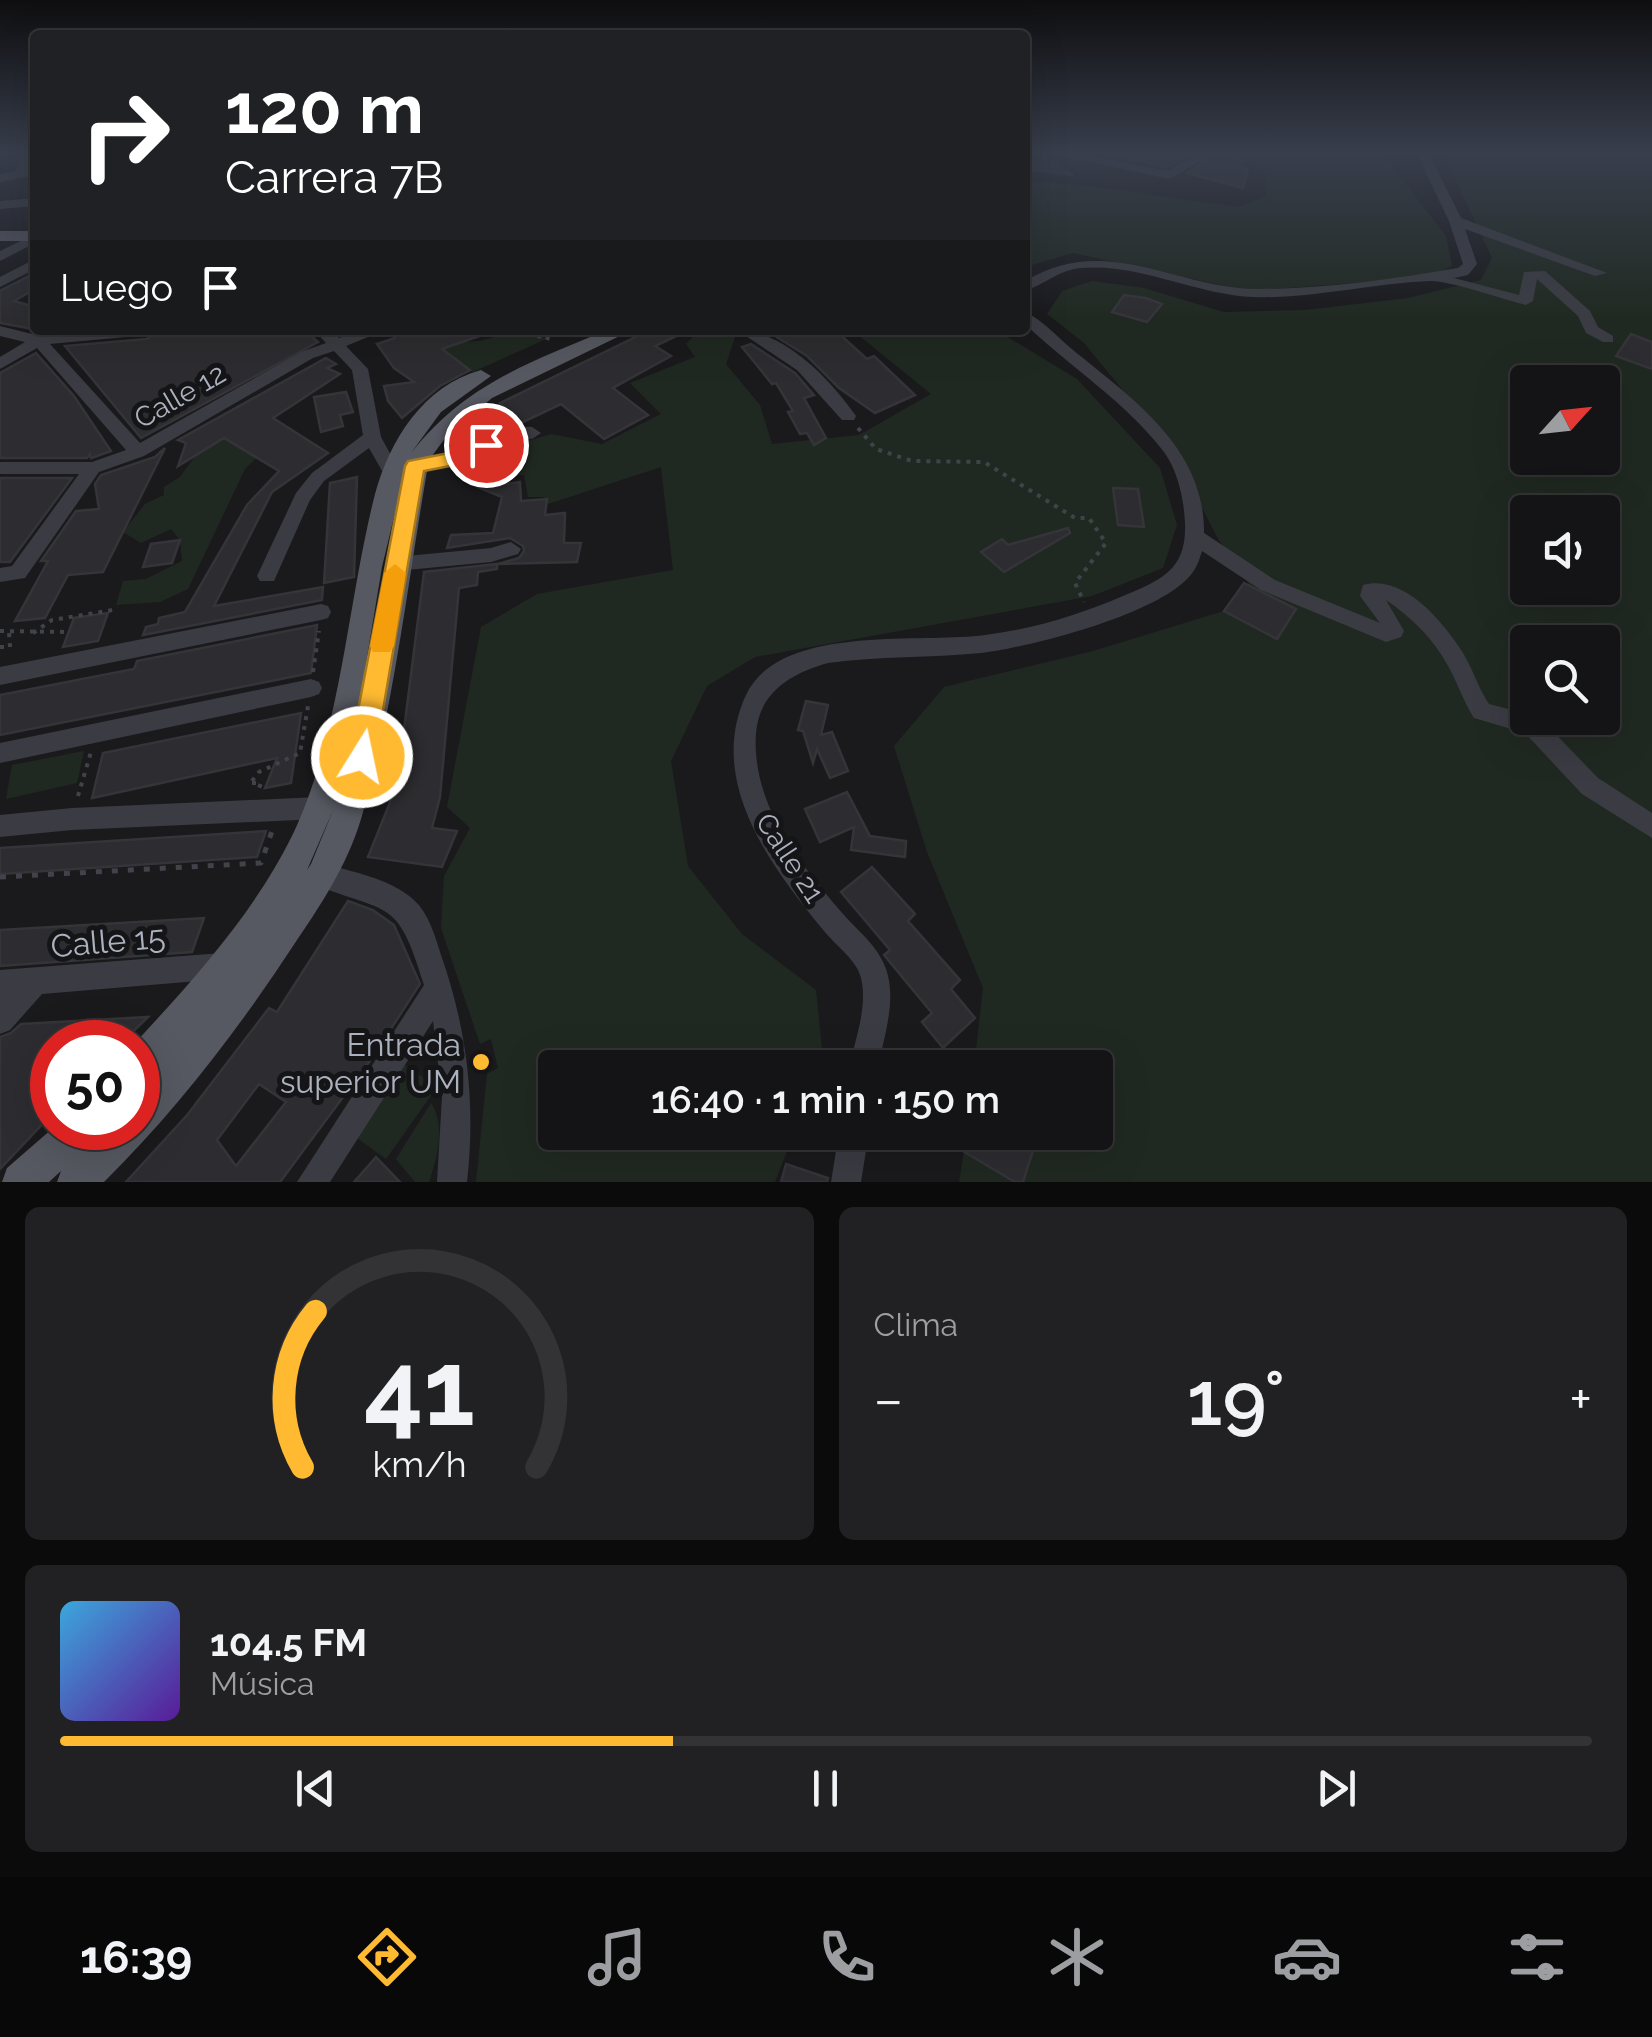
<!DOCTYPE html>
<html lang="es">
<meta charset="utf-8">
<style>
:root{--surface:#141416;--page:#212123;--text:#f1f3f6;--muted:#9d9ea1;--line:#333335;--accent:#ffba31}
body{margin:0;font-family:Raleway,sans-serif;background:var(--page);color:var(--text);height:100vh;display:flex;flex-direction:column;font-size:38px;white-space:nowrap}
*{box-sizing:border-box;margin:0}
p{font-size:32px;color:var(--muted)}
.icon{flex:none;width:55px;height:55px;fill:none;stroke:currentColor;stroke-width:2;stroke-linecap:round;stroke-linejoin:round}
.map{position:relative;height:1182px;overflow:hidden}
.drawer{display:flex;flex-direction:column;gap:25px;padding:25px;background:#0b0b0c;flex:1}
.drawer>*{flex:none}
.hud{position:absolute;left:30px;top:30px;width:1000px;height:305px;border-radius:10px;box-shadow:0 10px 40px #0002,0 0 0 2px var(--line);background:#202124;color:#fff;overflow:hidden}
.needle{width:65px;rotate:63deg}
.controls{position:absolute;left:1510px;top:365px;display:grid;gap:20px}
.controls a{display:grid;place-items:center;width:110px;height:110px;border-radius:10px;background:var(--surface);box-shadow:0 10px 40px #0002,0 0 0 2px var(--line);font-size:50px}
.speed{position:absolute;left:30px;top:1020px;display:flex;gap:20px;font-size:50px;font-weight:700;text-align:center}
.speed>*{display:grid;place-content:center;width:130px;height:130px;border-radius:50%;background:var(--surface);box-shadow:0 10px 40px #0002,0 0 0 2px var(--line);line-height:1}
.speed .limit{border:15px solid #d22;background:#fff;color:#111}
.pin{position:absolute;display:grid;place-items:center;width:85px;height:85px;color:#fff;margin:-42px;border:5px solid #fff;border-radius:50%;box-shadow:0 2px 10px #0007}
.me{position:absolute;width:110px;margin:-55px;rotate:10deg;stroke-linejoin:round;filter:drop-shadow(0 0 8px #0008)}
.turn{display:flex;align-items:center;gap:35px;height:210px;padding:0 30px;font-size:45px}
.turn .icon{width:130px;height:130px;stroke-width:2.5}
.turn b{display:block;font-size:70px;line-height:85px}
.then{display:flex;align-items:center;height:95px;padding:0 30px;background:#0003;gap:20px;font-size:38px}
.big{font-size:75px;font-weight:600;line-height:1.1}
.drawer .card{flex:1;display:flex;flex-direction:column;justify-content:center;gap:15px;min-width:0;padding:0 35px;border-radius:15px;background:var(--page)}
.drawer .dial{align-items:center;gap:0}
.dial svg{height:260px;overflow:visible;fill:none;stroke:var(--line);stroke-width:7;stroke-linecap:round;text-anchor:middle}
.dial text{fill:var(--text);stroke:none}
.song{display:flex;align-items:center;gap:30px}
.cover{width:120px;height:120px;border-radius:15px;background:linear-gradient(135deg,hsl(200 70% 55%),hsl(270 70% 35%))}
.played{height:10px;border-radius:5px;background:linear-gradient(90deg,var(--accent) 40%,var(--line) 40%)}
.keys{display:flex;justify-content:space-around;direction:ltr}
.heat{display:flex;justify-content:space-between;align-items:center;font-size:55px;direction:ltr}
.drawer .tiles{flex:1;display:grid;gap:25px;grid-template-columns:1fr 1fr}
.card:last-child{grid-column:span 2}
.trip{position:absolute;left:538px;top:1050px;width:575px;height:100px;border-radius:10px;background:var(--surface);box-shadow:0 10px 40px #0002,0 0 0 2px var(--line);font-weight:600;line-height:100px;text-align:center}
.dock{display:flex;height:160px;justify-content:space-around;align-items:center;background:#080809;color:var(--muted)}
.dock .icon{width:70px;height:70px}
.dock .selected{color:var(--accent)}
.dock b{font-size:45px;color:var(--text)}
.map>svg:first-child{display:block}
</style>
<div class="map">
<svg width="1652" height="1182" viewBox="0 0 1652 1182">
<rect width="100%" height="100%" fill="#1a1a1d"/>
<!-- green -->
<g fill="#202921" fill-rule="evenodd">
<polygon points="1241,152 1381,152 1446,236 1452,266 1437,273 1368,282 1248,291 1073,253 1025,267 1025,181 1084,185 1239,207 1266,196 1265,172 1246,161"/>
<path d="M1443 152H1652V1182H959L967 1133 1095 1132V1068L974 1067 983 988 927 852 894 746 944 687 1093 651 1260 600 1217 537 1173 451 1084 343 1047 314 1062 291 1092 281 1144 288 1224 312 1305 310 1408 298 1481 280 1492 258ZM1528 382H1602V458H1528ZM1528 512H1602V588H1528ZM1528 642H1602V718H1528Z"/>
<polygon points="521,330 534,330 535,336 548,338 473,372 436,344 479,341"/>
<polygon points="852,330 996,330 1077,379 1160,468 1177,525 1163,568 1092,596 755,657 707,686 671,761 688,866 742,934 816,990 823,1058 820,1068 555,1068 555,1132 794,1133 775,1182 476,1182 487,1074 498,1068 491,1039 480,1044 441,928 444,876 470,828 447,807 481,627 537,594 673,570 661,467 548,504 544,497 528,497 524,475 504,476 496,467 508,447 551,434 602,444 661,414 630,383 695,357 686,344 698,332 736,334 726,364 760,405 772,444 859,435 931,394"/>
<polygon points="224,438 256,458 245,469 188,589 160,602 116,605 123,581 146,579 182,561 180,540 171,529 141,543 123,532 145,504 164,495 164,487 180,477 196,455"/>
<polygon points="84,751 77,783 6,799 12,765"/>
<polygon points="402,1063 437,1087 386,1159 350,1133"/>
<path d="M431 1103C446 1125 437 1158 429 1182H415L396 1159Z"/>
</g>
<!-- building -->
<g fill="#2d2d31" stroke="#343439" stroke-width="2.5" fill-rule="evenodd">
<polygon points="1025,152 1036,152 1073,175 1025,169"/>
<polygon points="1097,152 1169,158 1168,152 1218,152 1245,161 1239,166 1248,169 1243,188 1187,173 1204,162 1191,154 1167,167"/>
<polygon points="35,273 35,289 14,301 35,307 38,330 0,323 0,291"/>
<polygon points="1124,295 1146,298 1162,304 1147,322 1112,312"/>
<polygon points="159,330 164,330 164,335 197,335 264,330 270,335 283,330 304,330 318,342 141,438 65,346 147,339"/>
<polygon points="389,330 490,330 491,332 442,349 470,370 440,386 402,418 388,401 384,386 414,382 394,368 377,344 395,338"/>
<polygon points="650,330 689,330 655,346 671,356 613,388 648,415 604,439 561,404 521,423 500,403"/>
<polygon points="794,330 835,330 867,359 874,356 915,395 875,413 839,388 807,356 775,336"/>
<polygon points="1631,334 1652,342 1652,369 1616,356"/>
<polygon points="751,344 795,373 814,395 804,398 826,438 814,445 807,433 800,434 788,412 793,411 776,383 772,384 742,347"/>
<polygon points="36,353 74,396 111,451 91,458 90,454 87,458 0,458 0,373"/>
<polygon points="326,358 336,364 327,368 340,374 273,418 328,453 272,492 214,606 323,587 322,600 143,635 146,627 158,624 159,618 185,612 247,505 279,471 224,438 178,466 186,443 178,440"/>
<polygon points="346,392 353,412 340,415 343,426 321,432 314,397"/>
<polygon points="165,448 103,572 68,575 45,618 15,621 48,561 41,561 76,511 99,509 95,484 101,475 155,457"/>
<polygon points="357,477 354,577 324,583 330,483"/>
<polygon points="0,478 72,478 10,562 0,562"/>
<polygon points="520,482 521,501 547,499 545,515 565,513 564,543 581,543 577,562 498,564 519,558 524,551 523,546 510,538 447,548 451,535 493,533 502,497 480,488"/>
<polygon points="1113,488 1138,489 1144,527 1118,525"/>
<polygon points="1068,528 1070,533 1004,572 981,552 1002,539 1008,545"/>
<polygon points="180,540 172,563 143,567 151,544"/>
<polygon points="497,564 497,569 478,572 477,585 459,588 440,797 432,828 457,831 442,867 368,857 397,785 424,572"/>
<polygon points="1244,583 1296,609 1277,639 1224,611"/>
<polygon points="108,613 98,641 63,647 74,618"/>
<polygon points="317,625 311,673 0,735 0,695 134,669 137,661"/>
<polygon points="806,701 828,705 821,735 832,732 848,771 830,778 817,749 813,763 803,731 798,730"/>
<polygon points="301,713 291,783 265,788 277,758 92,798 103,753"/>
<polygon points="847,792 870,836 906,841 905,857 851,850 854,827 820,842 805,809"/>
<polygon points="266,831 257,857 0,874 0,848"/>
<polygon points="872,867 915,914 908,921 960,980 951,989 975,1018 943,1048 922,1022 932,1013 884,955 890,950 841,892"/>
<path d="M348 901 373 910 394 925 420 984 372 1058 280 1182H126L188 1114 269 1008 277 1012ZM259 1084 286 1102 236 1166 217 1140Z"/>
<polygon points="204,918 192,952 0,966 0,930"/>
<polygon points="148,1017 122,1042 52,1042 52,1114 0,1169 0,1037 11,1033 21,1024"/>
<polygon points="962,1132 1039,1132 1023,1182 1015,1182 956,1147"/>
<polygon points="376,1157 400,1182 354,1182"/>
<polygon points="786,1164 828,1178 827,1182 781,1182"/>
</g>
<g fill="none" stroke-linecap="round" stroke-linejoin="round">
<!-- path-far1 -->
<g stroke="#41434a" stroke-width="4" stroke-dasharray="4 6" stroke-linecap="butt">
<polyline points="537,330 534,336 548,337 546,344"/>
<polyline points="858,428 876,449 912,461 984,462 1075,518 1089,518 1106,543 1075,583 1084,602"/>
<polyline points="0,631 69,632"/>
<polyline points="33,633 52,620 113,610"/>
<polyline points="0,647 10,647 9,631"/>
<polyline points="313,672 319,631"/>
<polyline points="252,781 259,772 300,753 308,706"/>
<polyline points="252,783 261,783 259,788"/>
<polyline points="78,796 91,752"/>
</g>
<!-- path -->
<polyline stroke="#41434a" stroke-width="5" stroke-dasharray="6 10" stroke-linecap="butt" points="0,877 261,863 272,831"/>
<!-- minor -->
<g fill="#3b3c43" fill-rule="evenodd">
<polygon points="19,152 31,152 29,169 35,167 35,175 0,182 0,174 16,171"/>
<polygon points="1042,152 1070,152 1168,171 1190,158 1200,161 1170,179"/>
<path d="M1416 152H1428L1461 218 1607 273 1595 276 1465 229 1477 264 1468 275 1454 278 1519 295 1524 272 1545 271 1590 311 1598 327 1613 336V342H1603L1586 333 1578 316 1537 279 1533 301 1526 305C1501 299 1452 281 1430 281 1371 283 1314 299 1254 297 1196 295 1140 263 1081 268 1059 270 1045 284 1025 291V281C1106 232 1174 288 1258 289 1325 289 1393 279 1458 268L1463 264 1449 221Z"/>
<polygon points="35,198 35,206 0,209 0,201"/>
<polygon points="35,234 35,243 0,261 0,251"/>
<polygon points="35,259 35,269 0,287 0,277"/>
<path d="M1025 312C1042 319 1058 338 1073 350 1133 399 1205 448 1204 533L1275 580 1380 623 1360 596 1363 585C1404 573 1444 623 1463 653 1473 669 1478 688 1489 704L1528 714V718H1540L1598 778 1652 813V838L1582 794 1525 733 1474 718C1463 701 1458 683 1448 666 1434 639 1411 617 1386 600L1404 631 1401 637 1386 642 1261 590 1202 551C1199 561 1196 570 1188 578 1154 615 1031 647 981 653 930 658 879 656 828 663 792 673 759 692 756 733 751 804 800 864 844 915 859 932 878 946 886 969 897 1000 884 1036 878 1068H849C855 1040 868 1007 861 978 857 960 836 946 824 931 771 867 706 781 746 695 780 623 920 644 985 635 1033 629 1079 615 1123 596 1161 580 1187 570 1185 523 1184 500 1178 471 1164 452 1126 402 1070 367 1025 324Z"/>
<polygon points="0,326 36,335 45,331 51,334 155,330 147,335 50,344 140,443 301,352 326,343 314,330 331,330 339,338 363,330 385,330 346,346 368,369 381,437 400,472 391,478 385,476 369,448 324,481 310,500 274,581 260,581 257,576 296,493 312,473 363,435 352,370 334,351 313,358 144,456 99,472 25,578 0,582 0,568 12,566 79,474 0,474 0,462 92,462 126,450 37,348 0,369 0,357 25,342 0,336"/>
<path d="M737 330C784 330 831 380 856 416L854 420H842L797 370Z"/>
<polygon points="513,426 532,427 541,433 532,439 515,438 464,462 415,472 406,466 415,460 454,453"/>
<polygon points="511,542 521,549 518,554 491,562 396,571 386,564 396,557 491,548"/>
<polygon points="321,604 328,606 331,612 328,618 321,620 0,685 0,667"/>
<polygon points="311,679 319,682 322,688 319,694 311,697 0,763 0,743"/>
<polygon points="319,797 327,800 331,808 327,816 319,819 72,830 0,837 0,815 72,808"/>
<path d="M322 863C352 872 390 878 414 900 429 914 435 936 441 955 467 1029 476 1103 467 1182H437L442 1097 433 1021 330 1182H297L424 985C397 896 390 915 313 884L309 875 313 866Z"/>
<polygon points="222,953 232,956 235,966 232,976 222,979 42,994 10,1030 0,1034 0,970"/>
<polygon points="839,1132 869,1132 861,1182 831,1182"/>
</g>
<!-- major -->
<g fill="#575962" fill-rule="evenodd">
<rect x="0" y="231" width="35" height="10"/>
<path d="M607 330H632L492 398 446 437 429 460C408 577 395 706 361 819 347 866 320 906 293 946 238 1030 175 1112 104 1182H57L61 1171 49 1182H2L7 1168 53 1128H98L95 1138 105 1128H138V1092L146 1082 138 1085 136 1042C194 979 254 913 292 836 341 734 347 604 375 494 390 440 423 386 481 370L491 376 441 412 411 453C465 384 529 363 607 330ZM406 467 365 669 382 567ZM334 808 311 864 307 870Z"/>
</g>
</g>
<!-- sky -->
<linearGradient id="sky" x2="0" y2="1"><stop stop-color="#0e0e10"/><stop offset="0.48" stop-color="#383e4c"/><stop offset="1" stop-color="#383e4c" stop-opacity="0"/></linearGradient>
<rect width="1652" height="318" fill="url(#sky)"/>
<!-- route -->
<polygon fill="#ffba31" stroke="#a67920" stroke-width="2.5" points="486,439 493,441 493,450 465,463 424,471 375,757 371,765 362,769 352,765 349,757 405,466 408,461 454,452"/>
<!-- slow -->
<polygon fill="#f59e0b" points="395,564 406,573 394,646 390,652 373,652 370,646 384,573"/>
<!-- markers -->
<circle fill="#ffba31" stroke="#151518" stroke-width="4" cx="481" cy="1062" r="10"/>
<g text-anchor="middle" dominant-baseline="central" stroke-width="10" stroke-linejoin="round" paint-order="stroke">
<!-- street labels -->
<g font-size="28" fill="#acb1be" stroke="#151518">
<text transform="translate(180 396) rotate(-30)">Calle 12</text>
<text transform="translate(790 858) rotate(57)">Calle 21</text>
</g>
<!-- near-street labels -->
<g font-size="32" fill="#acb1be" stroke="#151518">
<text transform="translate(108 941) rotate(-5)">Calle 15</text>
</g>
<!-- near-poi labels -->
<g font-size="32" fill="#acb1be" stroke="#151518" text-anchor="end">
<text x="461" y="1044">Entrada<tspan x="461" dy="37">superior UM</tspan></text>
</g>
</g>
</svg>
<div class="controls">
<a><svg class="needle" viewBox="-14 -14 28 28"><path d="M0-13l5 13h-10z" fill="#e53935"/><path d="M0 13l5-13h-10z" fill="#9d9ea1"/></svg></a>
<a><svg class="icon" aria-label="sound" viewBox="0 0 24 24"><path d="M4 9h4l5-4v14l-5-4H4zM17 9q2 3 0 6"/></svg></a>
<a><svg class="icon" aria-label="search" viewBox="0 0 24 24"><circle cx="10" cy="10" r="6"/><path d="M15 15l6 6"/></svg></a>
</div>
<div class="speed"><div class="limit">50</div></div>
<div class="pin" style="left:486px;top:445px;background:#d93025"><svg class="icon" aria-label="arrive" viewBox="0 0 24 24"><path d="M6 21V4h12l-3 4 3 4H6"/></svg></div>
<svg class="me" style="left:362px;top:757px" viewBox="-20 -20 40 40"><circle r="17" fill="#ffba31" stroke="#fff" stroke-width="3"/><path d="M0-11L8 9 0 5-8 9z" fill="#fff"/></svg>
<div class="trip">16:40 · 1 min · 150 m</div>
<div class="hud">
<div class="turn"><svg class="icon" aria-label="right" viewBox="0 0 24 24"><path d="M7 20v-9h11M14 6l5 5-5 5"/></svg><div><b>120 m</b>Carrera 7B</div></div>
<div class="then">Luego<svg class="icon" aria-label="arrive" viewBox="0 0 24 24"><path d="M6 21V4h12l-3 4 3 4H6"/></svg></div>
</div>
</div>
<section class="drawer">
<div class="tiles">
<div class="card dial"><svg viewBox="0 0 100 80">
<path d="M14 69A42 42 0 1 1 86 69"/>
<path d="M14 69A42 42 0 0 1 18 21" stroke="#ffba31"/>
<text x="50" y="56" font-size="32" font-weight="700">41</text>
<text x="50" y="72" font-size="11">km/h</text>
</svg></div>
<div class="card"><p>Clima</p>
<div class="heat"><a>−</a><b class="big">19°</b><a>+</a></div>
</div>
<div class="card">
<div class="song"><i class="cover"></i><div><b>104.5 FM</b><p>Música</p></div></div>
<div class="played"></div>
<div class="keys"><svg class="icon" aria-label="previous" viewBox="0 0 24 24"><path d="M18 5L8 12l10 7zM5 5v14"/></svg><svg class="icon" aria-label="pause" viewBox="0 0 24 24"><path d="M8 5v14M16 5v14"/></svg><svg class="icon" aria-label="next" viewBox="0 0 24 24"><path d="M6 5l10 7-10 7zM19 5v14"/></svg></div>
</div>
</div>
</section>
<nav class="dock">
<b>16:39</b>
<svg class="icon selected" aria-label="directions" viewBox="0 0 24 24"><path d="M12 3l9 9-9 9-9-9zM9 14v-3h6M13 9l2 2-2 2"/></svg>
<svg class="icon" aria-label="music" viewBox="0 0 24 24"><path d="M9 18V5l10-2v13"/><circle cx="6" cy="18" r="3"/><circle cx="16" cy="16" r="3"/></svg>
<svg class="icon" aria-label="phone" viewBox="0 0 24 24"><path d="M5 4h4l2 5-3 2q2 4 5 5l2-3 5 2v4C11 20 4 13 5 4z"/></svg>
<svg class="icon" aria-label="climate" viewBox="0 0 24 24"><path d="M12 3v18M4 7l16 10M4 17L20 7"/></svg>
<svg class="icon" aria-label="car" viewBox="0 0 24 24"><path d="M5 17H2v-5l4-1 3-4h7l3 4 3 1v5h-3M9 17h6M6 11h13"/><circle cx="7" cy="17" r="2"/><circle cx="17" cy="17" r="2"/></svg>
<svg class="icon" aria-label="filters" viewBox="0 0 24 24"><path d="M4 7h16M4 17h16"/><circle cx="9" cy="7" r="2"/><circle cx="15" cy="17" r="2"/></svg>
</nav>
